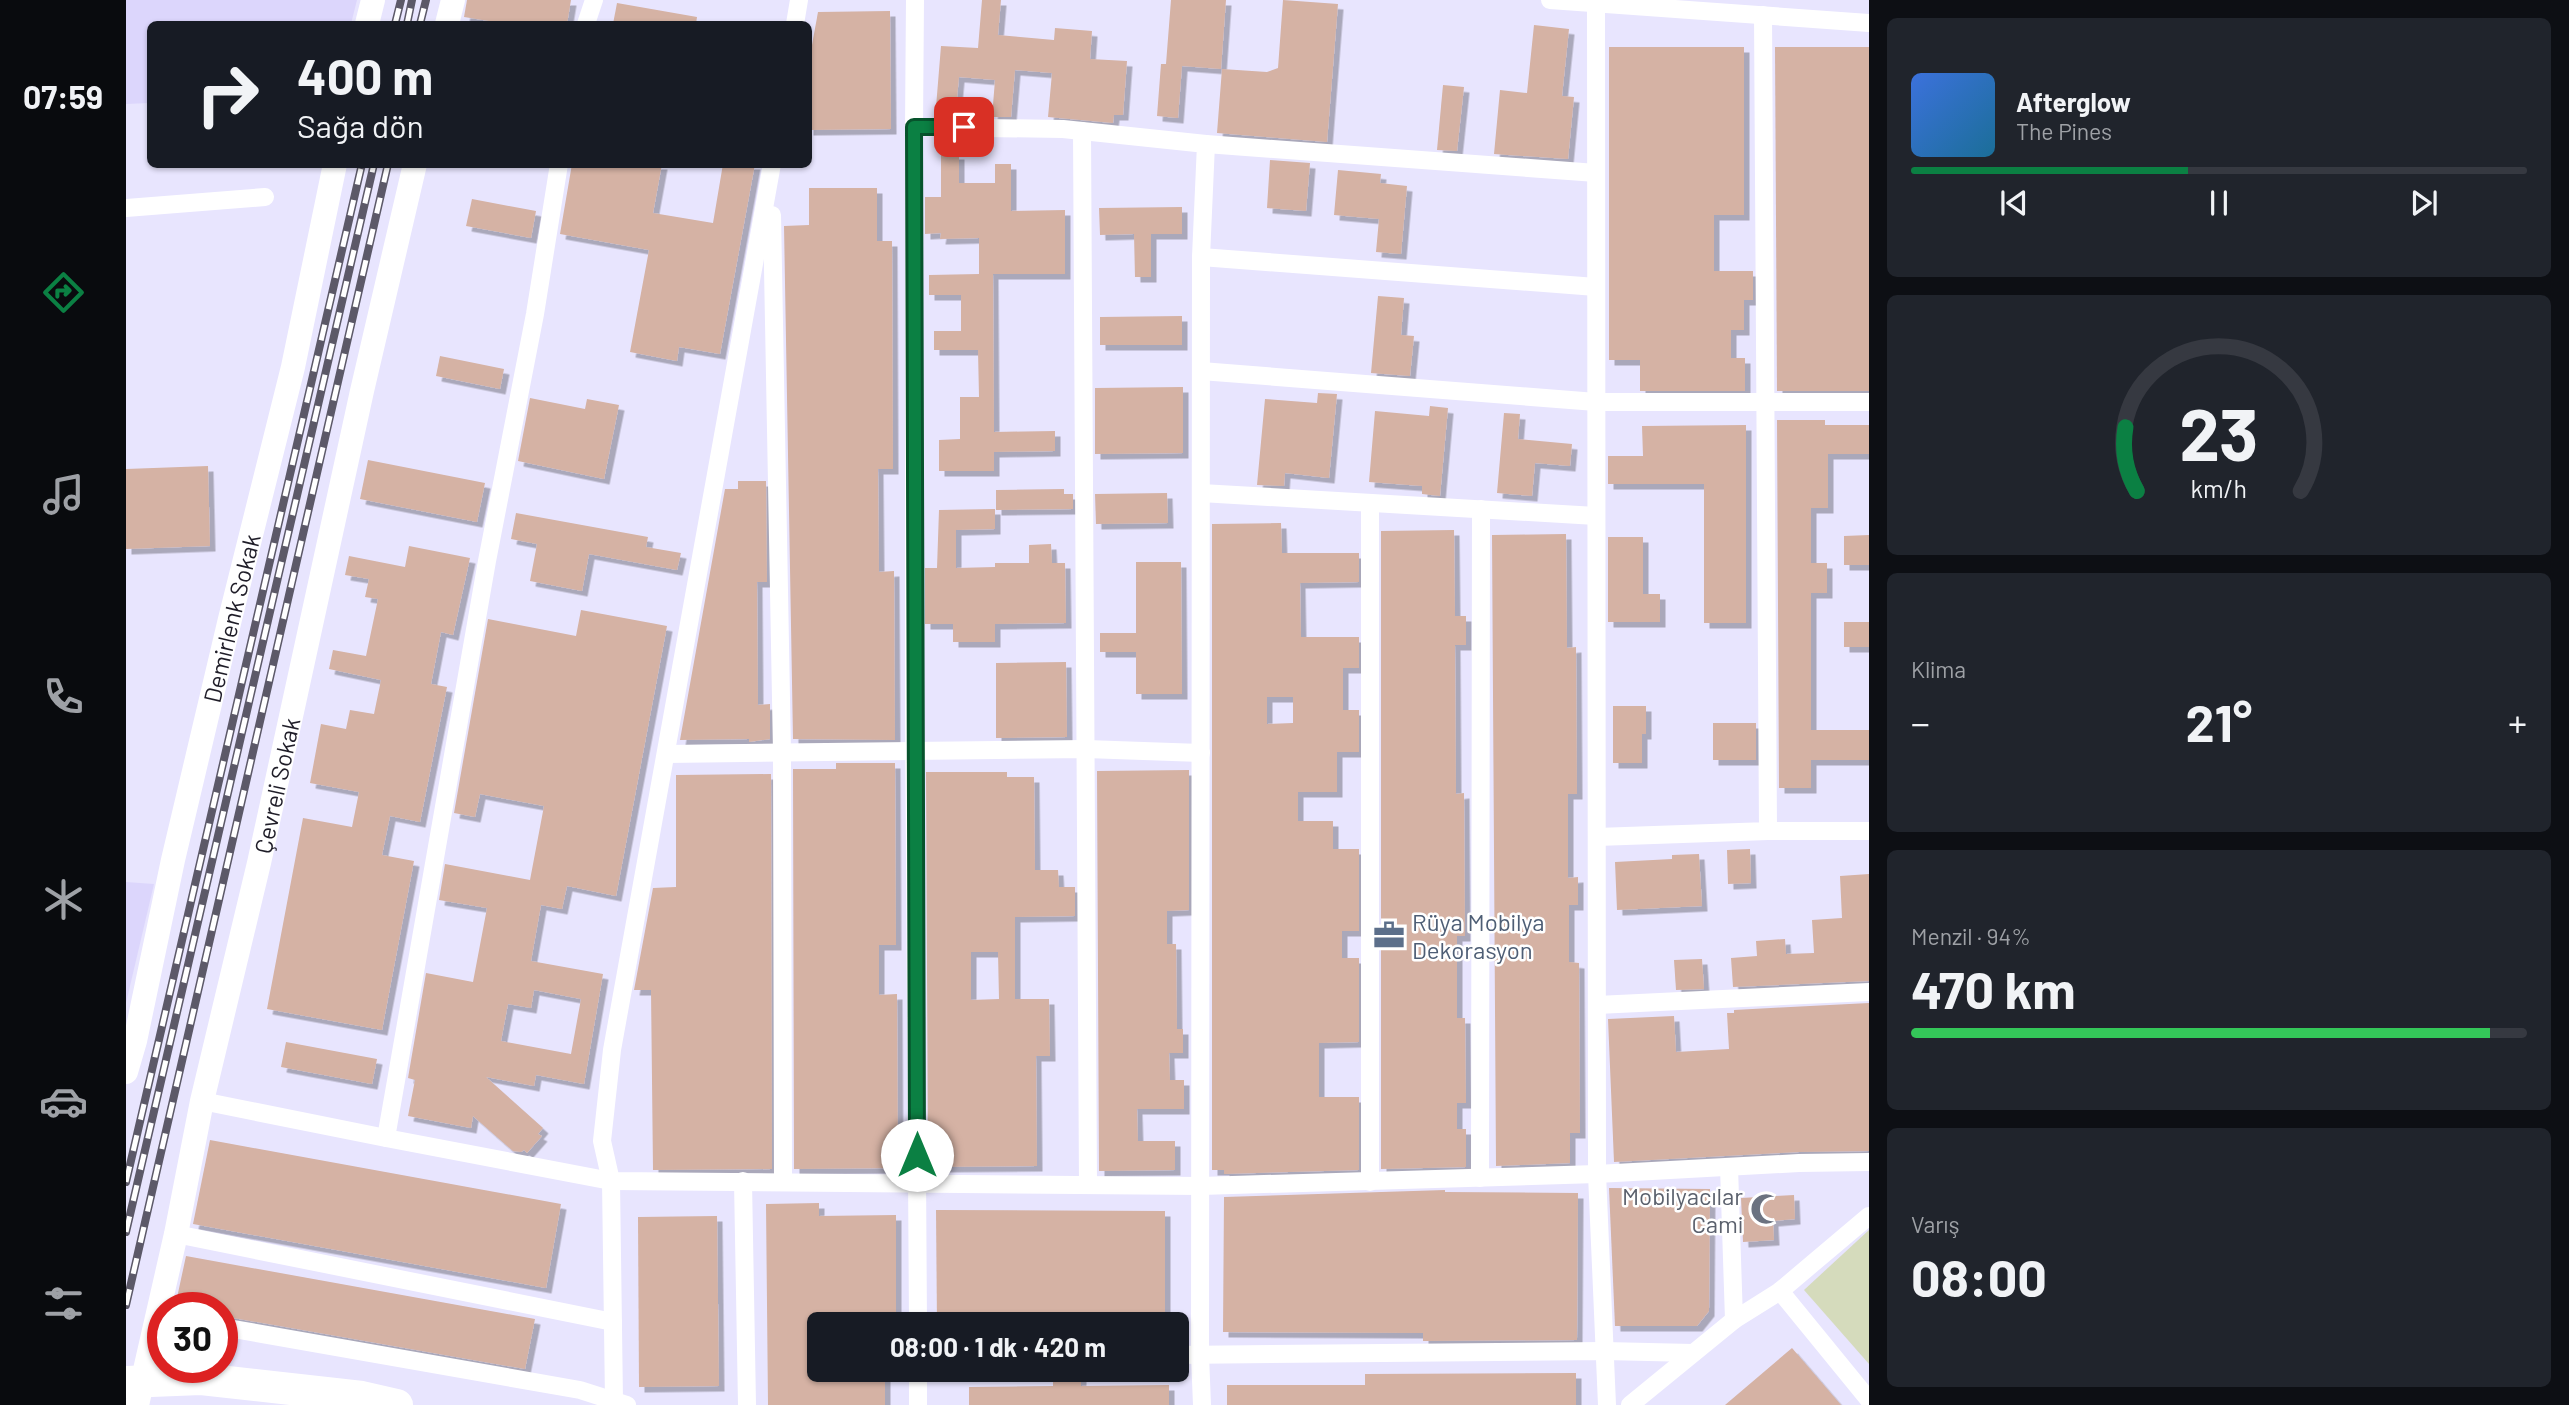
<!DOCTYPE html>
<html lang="tr">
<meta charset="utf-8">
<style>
:root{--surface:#171b24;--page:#20242c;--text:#f1f3f6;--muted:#9ea1a6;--line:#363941;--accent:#0b8043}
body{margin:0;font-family:Barlow,sans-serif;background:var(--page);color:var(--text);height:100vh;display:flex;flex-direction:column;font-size:26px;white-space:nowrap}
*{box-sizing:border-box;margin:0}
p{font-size:23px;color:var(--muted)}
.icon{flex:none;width:38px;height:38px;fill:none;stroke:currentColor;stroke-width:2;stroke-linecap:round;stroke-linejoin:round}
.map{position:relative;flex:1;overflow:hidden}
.drawer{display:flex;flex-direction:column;gap:18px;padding:18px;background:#0d0f14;width:700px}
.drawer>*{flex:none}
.guide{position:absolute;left:21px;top:21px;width:665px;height:147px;border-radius:10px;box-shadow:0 2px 5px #0004;background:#171b24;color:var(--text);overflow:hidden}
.speed{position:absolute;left:21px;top:1292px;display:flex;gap:14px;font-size:35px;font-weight:700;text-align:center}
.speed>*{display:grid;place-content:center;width:91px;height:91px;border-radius:50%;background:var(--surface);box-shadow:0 2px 5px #0004;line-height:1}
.speed .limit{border:10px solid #d22;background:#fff;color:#111}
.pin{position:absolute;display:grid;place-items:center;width:60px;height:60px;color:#fff;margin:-30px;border-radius:14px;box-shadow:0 4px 10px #0006}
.me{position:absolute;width:77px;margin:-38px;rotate:0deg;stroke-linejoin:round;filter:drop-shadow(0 0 5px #0008)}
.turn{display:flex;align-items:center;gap:24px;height:147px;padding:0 35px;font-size:32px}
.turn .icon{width:91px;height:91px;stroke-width:2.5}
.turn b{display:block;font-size:49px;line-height:60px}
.big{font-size:52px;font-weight:700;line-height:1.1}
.drawer .tile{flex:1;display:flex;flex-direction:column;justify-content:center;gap:10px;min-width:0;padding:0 24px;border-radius:10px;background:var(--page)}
.drawer .dial{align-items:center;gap:0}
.dial svg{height:182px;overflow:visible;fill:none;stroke:var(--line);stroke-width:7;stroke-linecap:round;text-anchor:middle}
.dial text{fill:var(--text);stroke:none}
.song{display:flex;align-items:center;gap:21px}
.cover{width:84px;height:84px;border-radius:10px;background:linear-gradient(135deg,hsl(220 70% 55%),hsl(200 70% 35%))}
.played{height:7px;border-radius:4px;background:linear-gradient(90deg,var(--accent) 45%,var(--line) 45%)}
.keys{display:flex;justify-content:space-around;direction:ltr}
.heat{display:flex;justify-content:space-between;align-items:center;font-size:38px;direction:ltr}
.charge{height:10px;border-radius:5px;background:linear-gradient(90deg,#34c759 94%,var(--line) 0)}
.trip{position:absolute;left:681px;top:1312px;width:382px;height:70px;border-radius:10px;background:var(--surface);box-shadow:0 2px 5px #0004;font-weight:700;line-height:70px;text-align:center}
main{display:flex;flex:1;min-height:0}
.menu{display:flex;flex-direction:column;width:126px;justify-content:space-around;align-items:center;background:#090b0e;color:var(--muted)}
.menu .icon{width:49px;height:49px}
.menu .current{color:var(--accent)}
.menu b{font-size:32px;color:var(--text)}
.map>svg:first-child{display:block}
</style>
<main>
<nav class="menu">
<b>07:59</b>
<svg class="icon current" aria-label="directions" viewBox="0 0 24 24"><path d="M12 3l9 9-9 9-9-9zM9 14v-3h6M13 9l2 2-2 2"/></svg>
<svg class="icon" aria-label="music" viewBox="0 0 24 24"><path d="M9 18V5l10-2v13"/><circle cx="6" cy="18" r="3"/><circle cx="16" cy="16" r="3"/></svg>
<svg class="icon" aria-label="phone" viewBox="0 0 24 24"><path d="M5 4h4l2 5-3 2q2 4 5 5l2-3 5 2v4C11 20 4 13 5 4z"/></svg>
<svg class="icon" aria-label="climate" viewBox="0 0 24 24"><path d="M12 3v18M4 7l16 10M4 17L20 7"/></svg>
<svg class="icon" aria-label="car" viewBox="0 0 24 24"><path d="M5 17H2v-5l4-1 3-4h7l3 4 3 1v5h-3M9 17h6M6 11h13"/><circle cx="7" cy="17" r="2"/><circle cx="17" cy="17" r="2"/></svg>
<svg class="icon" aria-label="filters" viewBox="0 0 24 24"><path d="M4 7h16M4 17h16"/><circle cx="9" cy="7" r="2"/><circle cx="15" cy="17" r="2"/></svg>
</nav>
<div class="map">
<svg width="1743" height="1405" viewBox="0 0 1743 1405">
<defs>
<filter id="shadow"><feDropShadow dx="5.5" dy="5.5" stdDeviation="0" flood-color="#0004"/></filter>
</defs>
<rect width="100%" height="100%" fill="#e8e5fe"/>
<!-- built -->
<g fill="#dcd6fc">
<polygon points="0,0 231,0 225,24 24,24 24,103 0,104"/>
<polygon points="0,882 28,884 0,1003"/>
</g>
<!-- green -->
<polygon fill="#d5dbbc" points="1743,1230 1743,1364 1678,1290"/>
<!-- building -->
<g fill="#d5b2a4" fill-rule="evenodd" filter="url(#shadow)">
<polygon points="341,0 445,0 441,24 382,24 338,17"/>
<polygon points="856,0 875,0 872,35 928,40 929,28 966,31 964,59 1001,61 997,115 988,115 987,123 922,117 926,73 889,70 885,117 866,117 869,80 833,77 830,108 810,107 815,46 852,48"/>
<polygon points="1045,0 1100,0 1095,69 1056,66 1052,118 1031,116 1035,64 1040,64"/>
<polygon points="1157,0 1212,4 1201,142 1091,133 1096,69 1141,72 1152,68"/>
<polygon points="491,3 571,17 570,24 487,24"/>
<polygon points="764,11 765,129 682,130 682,67 692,12"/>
<polygon points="1408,25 1443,29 1436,96 1448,97 1442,159 1368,154 1374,90 1401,93"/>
<polygon points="1483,47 1618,47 1618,215 1588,215 1588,271 1627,271 1627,300 1618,300 1618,330 1605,330 1605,358 1619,358 1619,391 1514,391 1514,360 1483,360"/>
<polygon points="1649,47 1743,47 1743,391 1651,391"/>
<polygon points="1317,85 1338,87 1331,151 1311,150"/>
<polygon points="815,154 833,154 833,183 869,183 869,164 885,164 885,211 939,210 939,274 867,274 868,432 929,431 929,451 868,452 868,471 813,471 813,440 834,439 834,397 853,397 852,350 808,350 808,331 835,331 835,295 803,295 803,275 853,274 853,238 814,239 815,233 799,234 799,197 815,197"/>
<polygon points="1144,160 1184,163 1180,211 1141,208"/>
<polygon points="446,164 536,164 527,213 587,223 597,164 629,164 594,354 553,347 551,361 504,352 523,250 434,234"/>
<polygon points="1212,170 1255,174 1254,183 1281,186 1275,254 1250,252 1253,219 1208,215"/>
<polygon points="683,188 751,188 751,241 766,241 767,469 752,469 753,572 768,571 769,740 667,739 658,226 683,225"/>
<polygon points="346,199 410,211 405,238 340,226"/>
<polygon points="1056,207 1056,234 1025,234 1025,277 1009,277 1008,234 974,235 973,208"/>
<polygon points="1252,296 1278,298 1275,335 1288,336 1284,376 1245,373"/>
<polygon points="1056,316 1056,345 974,345 974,317"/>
<polygon points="314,356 378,369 374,389 310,376"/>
<polygon points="1057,387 1057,453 969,454 969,388"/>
<polygon points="1192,393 1211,394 1203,478 1159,473 1158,486 1131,485 1139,399 1191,403"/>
<polygon points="404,398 459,409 461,399 493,405 478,479 392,461"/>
<polygon points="1304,406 1322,408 1314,496 1296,494 1296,486 1243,482 1249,411 1303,416"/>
<polygon points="1378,413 1394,414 1392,439 1446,444 1444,466 1409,463 1406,496 1371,493"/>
<polygon points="1651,420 1699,420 1699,425 1743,425 1743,454 1702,454 1702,508 1685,508 1685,563 1701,563 1701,593 1685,593 1685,730 1743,730 1743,760 1685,760 1685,788 1653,788"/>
<polygon points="1620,425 1620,623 1578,623 1578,484 1482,484 1482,456 1517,456 1516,426"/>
<polygon points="242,460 359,483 351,522 234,499"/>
<polygon points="82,466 84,546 0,549 0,469"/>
<polygon points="612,481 640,481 641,582 631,582 632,705 644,704 644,739 623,742 623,739 554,740 599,489 612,489"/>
<polygon points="938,489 938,494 947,494 947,509 870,510 870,490"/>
<polygon points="1041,493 1042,523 970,524 969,494"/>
<polygon points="869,509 869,529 830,530 830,568 869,567 869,563 903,563 903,545 925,544 926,563 939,563 940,623 869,624 869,642 827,642 827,624 799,624 799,568 811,568 813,510"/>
<polygon points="390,513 522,537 520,547 555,553 551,570 463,554 456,591 404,581 411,544 385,539"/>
<path d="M1155 523 1156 553H1233V582L1174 583 1175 637H1233V668H1217V710H1233V752H1211V792H1172V821H1207V849H1233V931H1216V958H1233V1042L1193 1043V1097H1233V1170L1098 1174V1170H1086V524ZM1141 697H1167V723L1141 724Z"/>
<polygon points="1328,530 1329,616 1340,616 1340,645 1329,645 1330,794 1338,793 1339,936 1331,936 1331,1018 1339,1018 1340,1103 1331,1103 1331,1129 1340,1129 1340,1167 1255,1169 1255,531"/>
<polygon points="1440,534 1441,648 1450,647 1451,794 1442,794 1442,878 1452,877 1452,905 1443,905 1443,962 1453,963 1454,1133 1444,1133 1444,1163 1370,1166 1366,535"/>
<polygon points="1743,535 1743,565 1718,565 1718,536"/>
<polygon points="1482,537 1517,537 1517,594 1534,594 1534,622 1482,622"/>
<polygon points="283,546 344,558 327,635 315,632 305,684 321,687 294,822 264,816 256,855 288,861 256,1030 141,1009 177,818 226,827 233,792 184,783 195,724 220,729 224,710 248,714 255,680 203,669 207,650 240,656 252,599 239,597 243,579 219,575 223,556 279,567"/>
<polygon points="1010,562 1055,562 1056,694 1010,694 1010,652 974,652 974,633 1010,633"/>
<path d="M455 610 541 626 490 896 441 886 436 909 415 905 405 961 477 974 458 1084 410 1075 408 1086 360 1077 417 1128 412 1134 416 1136 401 1153 398 1150 395 1152 387 1151 347 1116 345 1128 282 1116 289 1080 282 1078 300 973 347 982 361 908 313 900 319 864 404 880 418 806 354 794 349 817 328 813 362 619 450 636ZM408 990 455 999 445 1054 375 1041 382 1004 405 1008Z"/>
<rect x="1718" y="622" width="25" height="25"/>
<polygon points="940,662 941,737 870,738 870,663"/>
<polygon points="1487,706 1520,706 1520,734 1516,734 1516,763 1487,763"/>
<rect x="1587" y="723" width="43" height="37"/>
<polygon points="710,763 769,763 770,945 753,945 753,995 771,994 772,1168 668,1169 667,769 710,769"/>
<polygon points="1063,770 1063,910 1041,911 1041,944 1050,944 1051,1029 1057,1029 1057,1053 1043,1053 1044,1080 1058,1080 1058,1109 1011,1109 1012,1141 1049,1141 1049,1170 973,1171 971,771"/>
<path d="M800 772H881V777H908L909 870H932L933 887H949V916L889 917V999H923L924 1056H910L911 1166 802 1167ZM845 952H872L873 999 845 1000Z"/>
<polygon points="645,774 646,1169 527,1170 525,990 508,990 527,888 550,887 550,775"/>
<polygon points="1624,849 1625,883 1602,884 1601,850"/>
<polygon points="1573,854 1576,906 1491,910 1489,862 1546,859 1546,855"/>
<polygon points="1743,874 1743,981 1607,987 1605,958 1631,956 1630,941 1659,939 1660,954 1688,953 1686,920 1716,918 1714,876"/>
<polygon points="1576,959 1578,989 1550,990 1548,960"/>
<polygon points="1743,1003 1743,1151 1673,1152 1488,1162 1482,1019 1548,1016 1550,1052 1603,1049 1601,1013 1608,1013 1608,1010"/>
<polygon points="160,1042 251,1059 246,1084 155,1067"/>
<polygon points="84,1140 435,1204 420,1288 67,1224"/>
<polygon points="1483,1188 1584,1189 1583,1311 1571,1326 1489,1326"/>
<polygon points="1319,1190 1319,1192 1452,1193 1451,1340 1297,1341 1297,1333 1097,1332 1098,1197"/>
<polygon points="1668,1195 1669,1219 1647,1221 1648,1240 1617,1242 1615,1198"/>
<polygon points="693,1203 693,1216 770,1215 770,1325 693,1325 693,1370 759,1370 759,1405 642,1405 640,1204"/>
<polygon points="810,1210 1039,1211 1039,1325 811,1325"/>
<polygon points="591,1216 593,1386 513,1387 512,1217"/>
<polygon points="60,1256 409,1319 399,1369 96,1316 96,1307 49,1307"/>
<polygon points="1666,1348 1715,1405 1599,1405"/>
<polygon points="927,1373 955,1373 955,1386 1043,1385 1043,1405 843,1405 843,1387 927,1386"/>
<polygon points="1450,1373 1450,1405 1101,1405 1101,1385 1239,1385 1239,1374"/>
</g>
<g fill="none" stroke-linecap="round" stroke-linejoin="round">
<!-- street -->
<g stroke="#fff" stroke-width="18">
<polyline points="1424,0 1743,23"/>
<polyline points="1470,0 1471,1174 1481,1405"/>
<polyline points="460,24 468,0"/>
<polyline points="669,24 673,0"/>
<polyline points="788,127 789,0"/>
<polyline points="956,131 962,1185"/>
<polyline points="1080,144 1470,173"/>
<polyline points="433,164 409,314 361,561 260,1138 485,1181 1075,1186 1471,1174 1673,1163 1743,1162"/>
<polyline points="0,208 139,197"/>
<polyline points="646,215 656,752 657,1181"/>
<polyline points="1075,257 1470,287"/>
<polyline points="1075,371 1470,402 1743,402"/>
<polyline points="1075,493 1470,516"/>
<polyline points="540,754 960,749 1075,753"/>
<polyline points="1642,831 1743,831"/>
<polyline points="1471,837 1642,831 1637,15"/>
<polyline points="1471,1005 1743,992"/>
<polyline points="76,1101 260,1138"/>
<polyline points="1603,1167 1608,1320"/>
<polyline points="1354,1178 1355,509"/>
<polyline points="617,1181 621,1405"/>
<polyline points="1244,1182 1244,504"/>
<polyline points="50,1234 487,1322"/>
<polyline points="1654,1291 1743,1400"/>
<polyline points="792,1325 788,709 788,127 937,129 1080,144 1075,257 1074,1355 1076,1405"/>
<polyline points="96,1327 454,1390 501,1405"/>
<polyline points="1050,1355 1478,1351 1567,1353"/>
<polyline points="792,1370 792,1405"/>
<polyline points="488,1401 485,1181 476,1141 486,1050 646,164"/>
<polyline points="1504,1405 1608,1320 1654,1291 1743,1216"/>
</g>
<!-- secondary -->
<g stroke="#fff" stroke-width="24">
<polyline points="241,24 247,0"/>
<polyline points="321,24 327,0"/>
<path id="s1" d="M0 1072 9 1041 47 860 104 619 167 367 209 164"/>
<path id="s2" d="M11 1405 50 1234 76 1101 133 863 236 391 289 164"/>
</g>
<!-- highway -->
<polyline stroke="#fff" stroke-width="32" points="0,1382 75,1379 236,1397 271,1405"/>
<defs>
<g id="rail">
<polyline points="269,24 275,0"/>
<polyline points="281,24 286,0"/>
<polyline points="294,24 300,0"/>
<polyline points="0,1182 236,164"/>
<polyline points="0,1232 248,164"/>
<polyline points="0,1305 262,164"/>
</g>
</defs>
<!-- rail casing -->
<use href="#rail" stroke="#5c5968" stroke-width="8"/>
<!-- rail -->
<use href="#rail" stroke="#fff" stroke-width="5" stroke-dasharray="16" stroke-linecap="butt"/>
</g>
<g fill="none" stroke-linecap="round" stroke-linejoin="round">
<defs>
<polyline id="route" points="791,1155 788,127 838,127"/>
</defs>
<!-- route casing -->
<use href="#route" stroke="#07532c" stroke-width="18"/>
<!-- route -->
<use href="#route" stroke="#0b8043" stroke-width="12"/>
</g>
<!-- icons -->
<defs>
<symbol id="office-bare" viewBox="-9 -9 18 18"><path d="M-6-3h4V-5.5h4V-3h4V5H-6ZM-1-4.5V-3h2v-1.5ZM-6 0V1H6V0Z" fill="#5c6f8a" stroke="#fff" stroke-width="2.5" paint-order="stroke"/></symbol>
<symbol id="mosque-bare" viewBox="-9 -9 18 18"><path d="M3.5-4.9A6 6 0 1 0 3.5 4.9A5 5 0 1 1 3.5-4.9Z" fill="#6b7280" stroke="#fff" stroke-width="2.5" paint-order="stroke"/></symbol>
</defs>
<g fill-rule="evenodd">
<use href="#office-bare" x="1241" y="913" width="44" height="44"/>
<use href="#mosque-bare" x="1618" y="1187" width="44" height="44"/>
</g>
<g text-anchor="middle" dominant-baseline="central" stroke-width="5" stroke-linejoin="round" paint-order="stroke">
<!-- street labels -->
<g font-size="24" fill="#1f1d28" stroke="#fff">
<text stroke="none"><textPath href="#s1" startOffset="466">Demirlenk Sokak</textPath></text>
<text stroke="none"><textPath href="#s2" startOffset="635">Çevreli Sokak</textPath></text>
</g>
<!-- service labels -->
<g font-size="24" fill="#4e5e75" stroke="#fff" text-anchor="start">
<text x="1286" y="921">Rüya Mobilya<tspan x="1286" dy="28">Dekorasyon</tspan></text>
</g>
<!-- worship labels -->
<g font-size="24" fill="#5b616d" stroke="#fff" text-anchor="end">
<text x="1617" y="1195">Mobilyacılar<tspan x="1617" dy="28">Cami</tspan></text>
</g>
</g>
</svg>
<div class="speed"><div class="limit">30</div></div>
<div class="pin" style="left:838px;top:127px;background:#d93025"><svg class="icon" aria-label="arrive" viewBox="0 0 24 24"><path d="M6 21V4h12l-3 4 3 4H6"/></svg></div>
<svg class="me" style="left:791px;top:1155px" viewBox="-20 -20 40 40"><circle r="19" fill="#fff"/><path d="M0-13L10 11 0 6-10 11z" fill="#0b8043"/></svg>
<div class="trip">08:00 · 1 dk · 420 m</div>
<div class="guide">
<div class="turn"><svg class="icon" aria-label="right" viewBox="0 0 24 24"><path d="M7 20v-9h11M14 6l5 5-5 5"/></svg><div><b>400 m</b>Sağa dön</div></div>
</div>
</div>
<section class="drawer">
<div class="tile">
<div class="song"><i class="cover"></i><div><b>Afterglow</b><p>The Pines</p></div></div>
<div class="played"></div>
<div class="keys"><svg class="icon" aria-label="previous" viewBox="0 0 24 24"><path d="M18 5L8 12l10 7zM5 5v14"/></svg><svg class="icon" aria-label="pause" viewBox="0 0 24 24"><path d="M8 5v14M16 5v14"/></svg><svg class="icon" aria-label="next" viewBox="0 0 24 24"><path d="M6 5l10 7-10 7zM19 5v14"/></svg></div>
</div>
<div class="tile dial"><svg viewBox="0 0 100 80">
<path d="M14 69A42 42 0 1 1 86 69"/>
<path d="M14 69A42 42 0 0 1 9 41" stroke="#0b8043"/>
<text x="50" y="56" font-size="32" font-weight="700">23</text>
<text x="50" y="72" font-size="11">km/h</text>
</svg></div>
<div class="tile"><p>Klima</p>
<div class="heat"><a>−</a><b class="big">21°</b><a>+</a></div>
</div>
<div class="tile"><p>Menzil · 94%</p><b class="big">470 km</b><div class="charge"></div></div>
<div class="tile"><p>Varış</p><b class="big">08:00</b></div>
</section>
</main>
